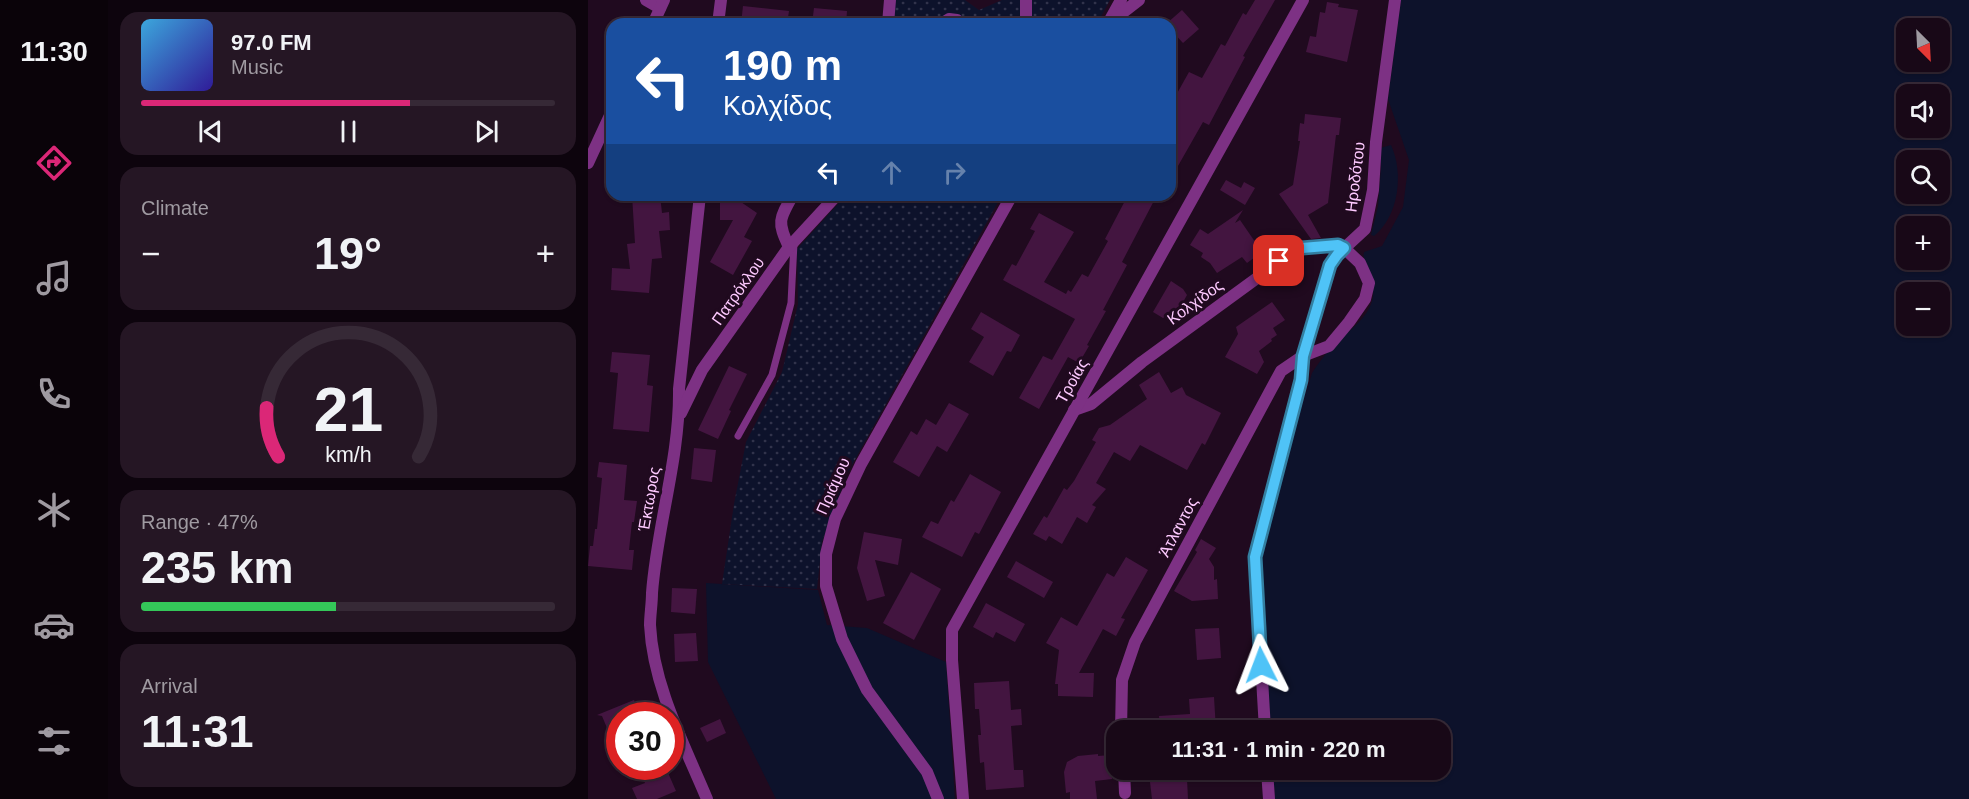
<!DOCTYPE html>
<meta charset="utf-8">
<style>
:root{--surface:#180817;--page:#251624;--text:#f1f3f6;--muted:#9f9aa1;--line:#362936;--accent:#db2777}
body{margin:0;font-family:Arial,sans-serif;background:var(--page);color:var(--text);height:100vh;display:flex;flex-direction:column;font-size:22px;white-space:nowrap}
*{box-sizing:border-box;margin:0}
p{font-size:20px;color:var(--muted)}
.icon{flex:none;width:33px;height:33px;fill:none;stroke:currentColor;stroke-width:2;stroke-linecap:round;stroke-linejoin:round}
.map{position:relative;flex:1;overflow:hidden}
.side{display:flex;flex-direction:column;gap:12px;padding:12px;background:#0d040d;width:480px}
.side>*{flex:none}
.banner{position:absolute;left:18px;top:18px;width:570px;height:183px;border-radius:18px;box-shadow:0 2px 4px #0004,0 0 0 2px var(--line);background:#1a4fa0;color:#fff;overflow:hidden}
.needle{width:39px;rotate:156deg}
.tools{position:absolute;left:1308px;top:18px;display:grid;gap:12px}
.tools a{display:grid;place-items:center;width:54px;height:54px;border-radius:12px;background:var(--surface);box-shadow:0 2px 4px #0004,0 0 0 2px var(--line);font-size:30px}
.speed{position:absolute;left:18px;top:702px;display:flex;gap:12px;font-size:30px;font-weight:700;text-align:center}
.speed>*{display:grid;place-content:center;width:78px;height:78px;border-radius:50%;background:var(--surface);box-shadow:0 2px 4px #0004,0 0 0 2px var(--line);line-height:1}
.speed .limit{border:9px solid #d22;background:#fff;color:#111}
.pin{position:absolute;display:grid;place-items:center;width:51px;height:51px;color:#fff;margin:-26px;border-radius:12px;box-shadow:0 3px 9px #0006}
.me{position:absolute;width:66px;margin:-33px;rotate:357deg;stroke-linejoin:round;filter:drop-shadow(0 0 4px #0008)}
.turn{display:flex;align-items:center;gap:21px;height:126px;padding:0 18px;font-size:27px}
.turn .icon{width:78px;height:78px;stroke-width:2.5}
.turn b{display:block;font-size:42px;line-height:51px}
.lanes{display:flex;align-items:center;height:57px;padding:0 18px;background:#0003;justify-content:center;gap:30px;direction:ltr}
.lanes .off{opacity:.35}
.big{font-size:45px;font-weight:600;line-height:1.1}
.side .tile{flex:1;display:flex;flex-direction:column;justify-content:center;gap:9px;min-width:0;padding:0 21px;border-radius:18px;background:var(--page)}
.side .dial{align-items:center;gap:0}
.dial svg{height:156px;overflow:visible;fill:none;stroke:var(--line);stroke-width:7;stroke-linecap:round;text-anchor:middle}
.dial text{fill:var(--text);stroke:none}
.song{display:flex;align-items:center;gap:18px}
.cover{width:72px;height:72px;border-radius:9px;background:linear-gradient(135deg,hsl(200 70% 55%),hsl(250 70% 35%))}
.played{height:6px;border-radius:3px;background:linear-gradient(90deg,var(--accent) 65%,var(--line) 65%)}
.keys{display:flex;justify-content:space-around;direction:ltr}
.heat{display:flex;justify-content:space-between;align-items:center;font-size:33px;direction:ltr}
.charge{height:9px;border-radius:4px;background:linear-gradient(90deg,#34c759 47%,var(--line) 0)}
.trip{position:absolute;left:518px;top:720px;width:345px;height:60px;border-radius:18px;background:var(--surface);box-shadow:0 2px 4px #0004,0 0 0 2px var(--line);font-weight:600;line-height:60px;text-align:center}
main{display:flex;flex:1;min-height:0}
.tab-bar{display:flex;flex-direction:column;width:108px;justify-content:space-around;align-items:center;background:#0a0309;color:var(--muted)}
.tab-bar .icon{width:42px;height:42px}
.tab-bar .current{color:var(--accent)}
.tab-bar b{font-size:27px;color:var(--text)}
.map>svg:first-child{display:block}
</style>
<main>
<nav class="tab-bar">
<b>11:30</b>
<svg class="icon current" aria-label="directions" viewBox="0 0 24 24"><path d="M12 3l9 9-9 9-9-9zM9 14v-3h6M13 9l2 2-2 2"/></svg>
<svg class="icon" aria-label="music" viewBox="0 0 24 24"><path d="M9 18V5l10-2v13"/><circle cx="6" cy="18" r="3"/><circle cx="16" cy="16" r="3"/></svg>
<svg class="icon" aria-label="phone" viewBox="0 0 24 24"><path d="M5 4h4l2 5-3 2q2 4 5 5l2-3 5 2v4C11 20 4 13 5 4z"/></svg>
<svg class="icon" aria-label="climate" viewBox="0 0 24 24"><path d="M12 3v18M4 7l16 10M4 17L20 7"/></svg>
<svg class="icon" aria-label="car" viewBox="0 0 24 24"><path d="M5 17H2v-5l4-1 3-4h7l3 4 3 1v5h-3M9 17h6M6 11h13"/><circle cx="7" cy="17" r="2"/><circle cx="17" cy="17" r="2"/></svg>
<svg class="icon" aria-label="filters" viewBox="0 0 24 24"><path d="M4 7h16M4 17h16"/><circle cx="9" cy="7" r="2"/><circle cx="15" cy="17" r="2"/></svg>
</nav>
<section class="side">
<div class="tile">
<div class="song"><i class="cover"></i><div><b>97.0 FM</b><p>Music</p></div></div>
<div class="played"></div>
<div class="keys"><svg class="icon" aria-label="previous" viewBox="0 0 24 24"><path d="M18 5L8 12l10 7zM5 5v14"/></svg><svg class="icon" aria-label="pause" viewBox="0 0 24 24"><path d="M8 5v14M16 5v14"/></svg><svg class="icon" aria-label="next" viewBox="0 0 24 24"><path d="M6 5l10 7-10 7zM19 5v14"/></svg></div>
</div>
<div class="tile"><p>Climate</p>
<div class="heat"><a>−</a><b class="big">19°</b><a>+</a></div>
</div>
<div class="tile dial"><svg viewBox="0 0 100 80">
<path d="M14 69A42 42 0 1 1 86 69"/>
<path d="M14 69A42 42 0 0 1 8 44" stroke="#db2777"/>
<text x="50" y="56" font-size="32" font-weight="700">21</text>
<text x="50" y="72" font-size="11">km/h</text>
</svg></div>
<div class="tile"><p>Range · 47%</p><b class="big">235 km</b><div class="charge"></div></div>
<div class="tile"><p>Arrival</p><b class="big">11:31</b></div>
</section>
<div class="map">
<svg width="1381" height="799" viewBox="0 0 1381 799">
<defs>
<pattern id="park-dots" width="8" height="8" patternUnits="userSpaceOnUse" patternTransform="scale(1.5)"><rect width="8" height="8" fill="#0d122b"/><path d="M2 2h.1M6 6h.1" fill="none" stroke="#31334b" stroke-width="1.8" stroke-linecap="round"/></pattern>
</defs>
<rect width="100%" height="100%" fill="#200a1f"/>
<!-- grass -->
<g fill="#0d122b" fill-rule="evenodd">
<path d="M813 0H1381V799H687L685 770H852V730H682L669 552 724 373C729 365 735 357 741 350 755 334 781 320 785 297 787 278 773 263 776 252L794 246 815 207 821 160 800 99ZM1318 28H1352V62H1318ZM1318 94H1352V128H1318ZM1318 160H1352V194H1318ZM1318 226H1352V260H1318ZM1318 292H1352V326H1318Z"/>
<path d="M803 145C816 173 811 216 786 236L783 235 790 206 793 168 792 148Z"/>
<polygon points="118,583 230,590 239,625 279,628 358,662 367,799 357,799 343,795 343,799 188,799 120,662"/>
</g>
<!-- park -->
<g fill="url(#park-dots)">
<polygon points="306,0 377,0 391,10 414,0 522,0 509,24 305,24"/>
<polygon points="258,195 414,195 259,474 234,542 229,589 134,584 146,504 158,442 194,372 210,304 209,249"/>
</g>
<!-- building -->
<g fill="#431540">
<polygon points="667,0 687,0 655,56 657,57 621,125 615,122 582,180 582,106 601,72 614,78 633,44 637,46 655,13 658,15"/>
<polygon points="739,2 751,4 750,7 770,10 759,62 718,52 722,36 728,37 732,12 737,13"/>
<polygon points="155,6 201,11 199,24 153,24"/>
<polygon points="226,8 259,11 258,24 224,24"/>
<polygon points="594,10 611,29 595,43 582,29 582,24 578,24"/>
<polygon points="717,114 753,118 751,135 748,135 740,203 720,215 733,238 723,239 691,194 705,185 712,141 710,141 712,123 716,124"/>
<polygon points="638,180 653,188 656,182 667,188 657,205 632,190"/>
<polygon points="44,195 72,195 74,213 81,212 82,230 71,231 74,258 64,259 61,293 23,290 24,268 42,269 39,244 47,243"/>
<polygon points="540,195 569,195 534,262 539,265 515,310 518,311 499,345 501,346 491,363 480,357 451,409 431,398 455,356 464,360 487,319 415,280 424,264 428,266 447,231 442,229 451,213 486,232 456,282 478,294 480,290 483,292 494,274 500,277 520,241 517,239"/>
<polygon points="150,200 169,213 156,237 164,241 145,275 122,262 145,220 132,220 132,202"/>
<polygon points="655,210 647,223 652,220 674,252 659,263 654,257 629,273 622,263 613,257 615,253 602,245 612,229 620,234"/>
<polygon points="583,281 595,289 599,295 594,304 575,318 565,312"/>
<polygon points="684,302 697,320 685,328 689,335 683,339 684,341 671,351 676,362 669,374 637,357 650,334 648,327"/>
<polygon points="393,312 432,335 423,352 419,351 405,376 381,362 396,337 383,329"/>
<polygon points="24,352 62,355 59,385 65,386 61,432 25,429 30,373 22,372"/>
<polygon points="141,366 159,374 141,410 143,411 130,439 110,430"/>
<polygon points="571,372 583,393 594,387 598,395 633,413 617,445 614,443 599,470 552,445 542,461 526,452 508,483 518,489 504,505 508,507 499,523 489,517 474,544 461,536 458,541 445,534 456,516 459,518 476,488 479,490 486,481 508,442 504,440 511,428 522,425 559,399 551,385"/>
<polygon points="361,403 381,414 359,452 349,446 331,477 305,462 323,431 329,435 338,419 348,425"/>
<polygon points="106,448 128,450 124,482 103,479"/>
<polygon points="11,462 39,465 36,500 49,501 46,522 44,522 41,550 46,550 44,570 0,566 2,546 5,546 7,529 9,529 14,478 9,477"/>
<polygon points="382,474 413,492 391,534 387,532 374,557 334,537 343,521 350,524 363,500 366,502"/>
<polygon points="276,532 314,539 310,565 287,560 297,596 279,601 269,568"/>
<polygon points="613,539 628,548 621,559 626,567 626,580 629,579 630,599 604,601 586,591 609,552 607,550"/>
<polygon points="538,557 560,570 533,618 537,619 528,636 515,629 491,673 506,673 505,697 470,696 470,684 467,684 471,650 458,643 473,617 489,626 519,573 526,577"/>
<polygon points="428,561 465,582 456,598 419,577"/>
<polygon points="323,572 353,589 326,640 295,623"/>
<polygon points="84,588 109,589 107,614 83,612"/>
<polygon points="398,603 437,624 427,642 408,632 405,638 385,627"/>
<polygon points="631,628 633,658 609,660 607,629"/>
<polygon points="108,633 110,661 87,662 86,634"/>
<polygon points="421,681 423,710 433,709 434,725 423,726 426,770 435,770 436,787 398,790 396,762 392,763 390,735 393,735 391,709 387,709 386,683"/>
<polygon points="626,697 628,730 572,730 571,716 602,714 601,699"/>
<polygon points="46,700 51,716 32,716 32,771 18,742 24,740 14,716 9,715"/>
<polygon points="132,719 138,733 119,742 112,728"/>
<polygon points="510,754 510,756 523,755 524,779 507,781 509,799 482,799 482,792 478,793 476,772 479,762 490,756"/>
<polygon points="50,766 77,766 88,791 69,799 49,799 44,788 57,783"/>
<polygon points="599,779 600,799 564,799 562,782"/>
</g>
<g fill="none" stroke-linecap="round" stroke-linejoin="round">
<!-- service -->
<polyline stroke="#7d3184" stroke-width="7" points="150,436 184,375 203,303 206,243"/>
<!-- minor -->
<g stroke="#7d3184" stroke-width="12">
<polyline points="58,0 72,8"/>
<polyline points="438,0 438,24"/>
<polyline points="522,20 533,0"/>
<polyline points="65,24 76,0"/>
<polyline points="130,24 133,0"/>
<polyline points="300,24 302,0"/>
<polyline points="353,24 361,19 369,20 373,24"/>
<polyline points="520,24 551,0"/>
<polyline points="0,163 24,111"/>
<path d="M112 195 91 389C92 458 69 525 64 593 64 604 62 615 62 625 65 686 96 744 119 799"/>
<path d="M201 247C189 222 191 219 205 195"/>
<polyline points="486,410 503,404 554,362 691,262 714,248 750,245 756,248 772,263 781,283 777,299 761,322 741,346 715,356 693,371 547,642 534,680 533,730"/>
<polyline points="93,413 114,370 201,247 249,195"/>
<polyline points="677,730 667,557 713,380 715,356 742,265 749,255 777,229 785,190 788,142 807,0"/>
<polyline points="536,770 537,793"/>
<polyline points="679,770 681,799"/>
<polyline points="350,799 339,772 279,690 254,639 238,586 238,554 247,519 273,464 424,195"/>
<polyline points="375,799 364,660 364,630 715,0"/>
</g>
</g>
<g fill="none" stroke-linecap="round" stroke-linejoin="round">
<defs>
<polyline id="route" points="673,665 667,557 713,380 715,356 742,265 749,255 756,248 750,245 714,248 691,261"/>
</defs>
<!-- route casing -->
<use href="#route" stroke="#337fa1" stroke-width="15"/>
<!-- route -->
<use href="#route" stroke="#4fc3f7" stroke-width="10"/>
</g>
<g text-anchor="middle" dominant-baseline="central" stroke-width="6" stroke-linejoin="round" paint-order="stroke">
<!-- street labels -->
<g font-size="16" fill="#fecaff" stroke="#200a1f">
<text transform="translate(767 177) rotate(-83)">Ηροδότου</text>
<text transform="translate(150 291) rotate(-55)">Πατρόκλου</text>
<text transform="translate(607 302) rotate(-36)">Κολχίδος</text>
<text transform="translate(484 381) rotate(-61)">Τροίας</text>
<text transform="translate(245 486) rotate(-66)">Πριάμου</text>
<text transform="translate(61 499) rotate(-80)">Έκτωρος</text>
<text transform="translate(590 527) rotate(-62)">Άτλαντος</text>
</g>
</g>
</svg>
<div class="tools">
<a><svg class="needle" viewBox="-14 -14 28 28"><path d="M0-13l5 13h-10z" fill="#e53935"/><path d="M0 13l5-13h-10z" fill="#9f9aa1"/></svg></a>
<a><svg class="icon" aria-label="sound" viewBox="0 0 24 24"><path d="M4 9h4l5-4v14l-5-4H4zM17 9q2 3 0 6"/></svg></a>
<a><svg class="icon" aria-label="search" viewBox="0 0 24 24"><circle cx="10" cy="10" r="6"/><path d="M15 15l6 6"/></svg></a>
<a>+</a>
<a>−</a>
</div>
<div class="speed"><div class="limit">30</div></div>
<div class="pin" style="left:691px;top:261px;background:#d93025"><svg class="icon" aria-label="arrive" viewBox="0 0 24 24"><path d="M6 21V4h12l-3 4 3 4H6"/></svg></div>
<svg class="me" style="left:673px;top:665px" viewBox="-20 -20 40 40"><path d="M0-17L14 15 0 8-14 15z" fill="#4fc3f7" stroke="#fff" stroke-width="4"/></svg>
<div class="trip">11:31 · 1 min · 220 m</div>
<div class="banner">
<div class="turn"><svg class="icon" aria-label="left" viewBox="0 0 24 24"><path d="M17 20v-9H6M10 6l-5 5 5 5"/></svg><div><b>190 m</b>Κολχίδος</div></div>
<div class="lanes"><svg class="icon" aria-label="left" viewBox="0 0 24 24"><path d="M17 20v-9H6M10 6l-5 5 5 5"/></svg><svg class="icon off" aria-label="ahead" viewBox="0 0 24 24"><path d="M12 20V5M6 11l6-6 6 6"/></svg><svg class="icon off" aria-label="right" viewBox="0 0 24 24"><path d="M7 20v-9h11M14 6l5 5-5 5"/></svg></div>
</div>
</div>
</main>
